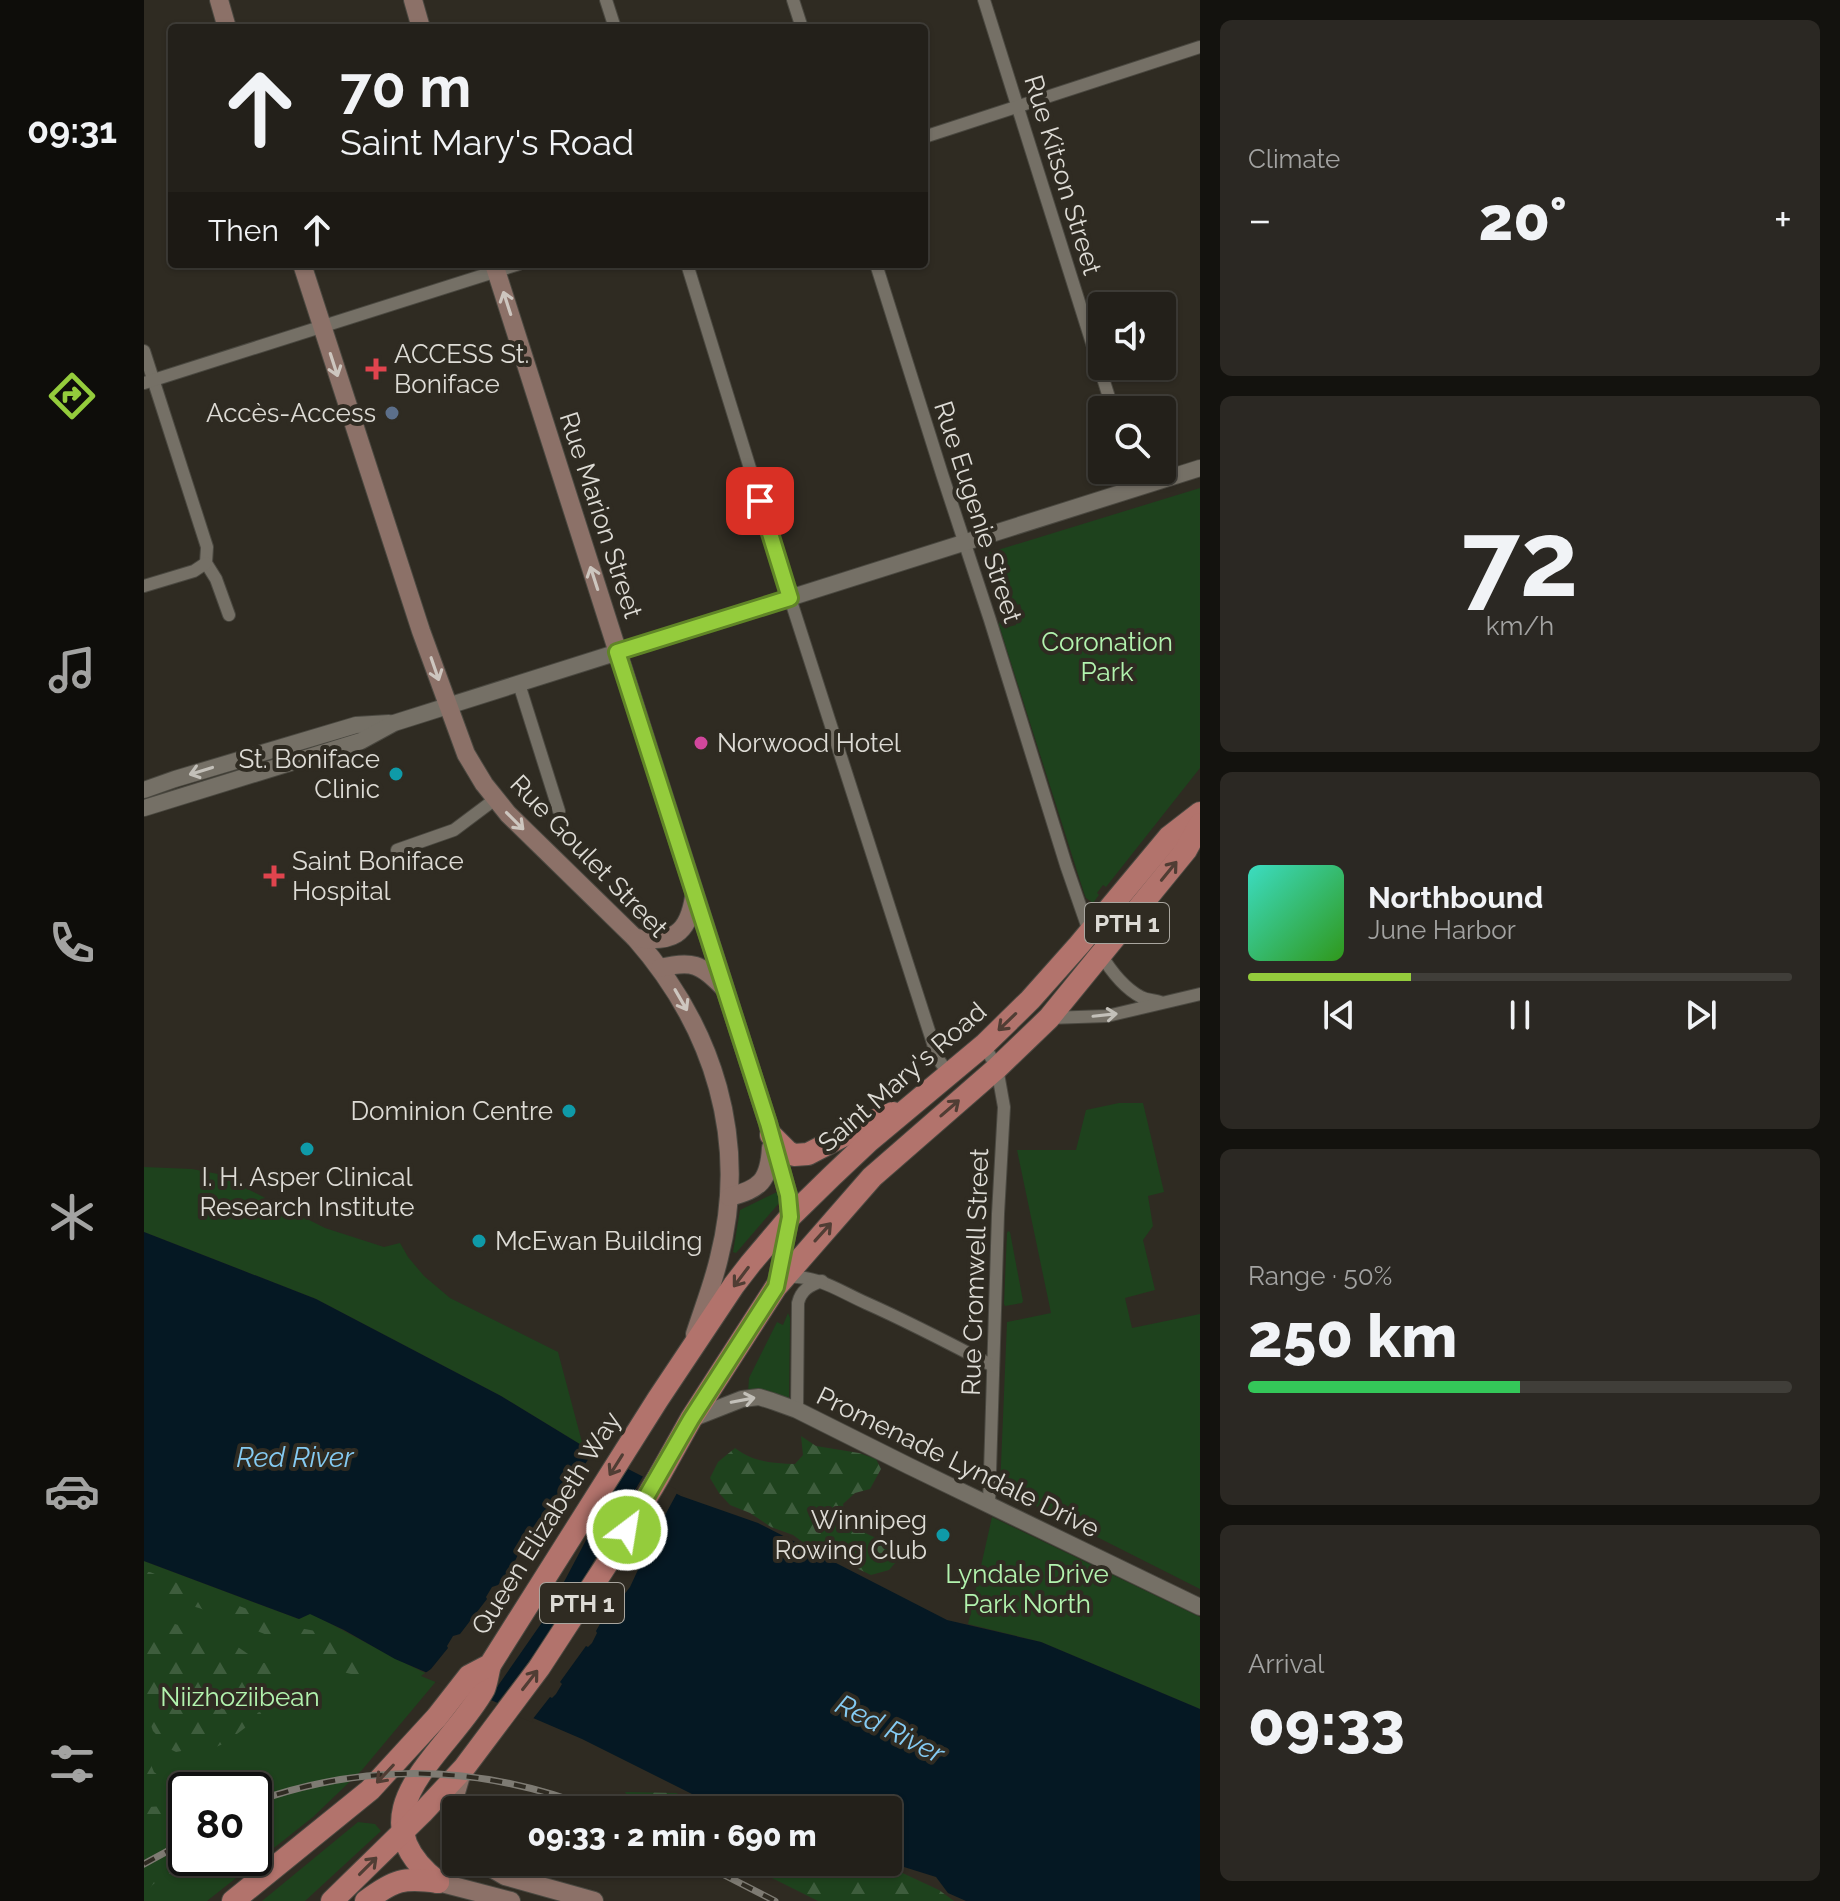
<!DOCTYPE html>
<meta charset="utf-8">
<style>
:root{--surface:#23201a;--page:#2b2823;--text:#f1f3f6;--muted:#a3a3a2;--line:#403e39;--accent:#94cc3c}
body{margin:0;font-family:Raleway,sans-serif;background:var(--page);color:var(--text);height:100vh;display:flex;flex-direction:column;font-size:30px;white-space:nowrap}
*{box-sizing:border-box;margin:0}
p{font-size:26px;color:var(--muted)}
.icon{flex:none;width:44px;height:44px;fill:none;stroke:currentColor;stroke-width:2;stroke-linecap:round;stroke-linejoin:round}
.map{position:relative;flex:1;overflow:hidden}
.side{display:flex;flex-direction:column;gap:20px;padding:20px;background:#13120e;width:640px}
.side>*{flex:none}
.guide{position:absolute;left:24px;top:24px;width:760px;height:244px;border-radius:8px;box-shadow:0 2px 6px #0004,0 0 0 2px var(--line);background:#23201a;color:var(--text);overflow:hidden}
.controls{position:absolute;left:944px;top:292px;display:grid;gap:16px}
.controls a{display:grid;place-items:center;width:88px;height:88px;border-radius:8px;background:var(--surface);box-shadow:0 2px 6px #0004,0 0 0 2px var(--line);font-size:40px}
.speed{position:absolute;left:24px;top:1772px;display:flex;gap:16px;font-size:40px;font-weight:700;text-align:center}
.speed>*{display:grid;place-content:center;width:104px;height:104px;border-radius:50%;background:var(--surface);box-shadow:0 2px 6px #0004,0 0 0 2px var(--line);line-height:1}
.speed .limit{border:4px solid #111;border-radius:12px;background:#fff;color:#111}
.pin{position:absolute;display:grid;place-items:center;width:68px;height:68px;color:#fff;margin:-34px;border-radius:16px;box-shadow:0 4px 12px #0006}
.me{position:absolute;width:88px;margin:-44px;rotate:31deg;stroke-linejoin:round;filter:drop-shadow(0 0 6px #0008)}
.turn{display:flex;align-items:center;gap:28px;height:168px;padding:0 40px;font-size:36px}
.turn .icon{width:104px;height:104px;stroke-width:2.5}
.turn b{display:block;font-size:56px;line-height:68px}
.then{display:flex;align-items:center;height:76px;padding:0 40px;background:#0003;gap:16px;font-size:30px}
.big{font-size:60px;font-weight:800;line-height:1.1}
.side .tile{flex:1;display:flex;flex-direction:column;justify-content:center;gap:12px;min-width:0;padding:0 28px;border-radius:12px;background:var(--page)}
.side .dial{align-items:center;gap:0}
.dial b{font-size:104px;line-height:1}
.song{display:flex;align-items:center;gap:24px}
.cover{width:96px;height:96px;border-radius:12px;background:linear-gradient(135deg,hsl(170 70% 55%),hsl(110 70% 35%))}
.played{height:8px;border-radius:4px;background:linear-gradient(90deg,var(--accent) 30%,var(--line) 30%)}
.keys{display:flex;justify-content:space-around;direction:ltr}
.heat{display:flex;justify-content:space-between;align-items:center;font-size:44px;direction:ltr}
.charge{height:12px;border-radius:6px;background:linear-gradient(90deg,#34c759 50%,var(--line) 0)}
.trip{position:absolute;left:298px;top:1796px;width:460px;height:80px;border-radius:8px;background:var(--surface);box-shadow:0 2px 6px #0004,0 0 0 2px var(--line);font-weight:800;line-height:80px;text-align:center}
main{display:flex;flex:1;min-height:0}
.tabs{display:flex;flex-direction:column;width:144px;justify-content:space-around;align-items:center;background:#0e0d0a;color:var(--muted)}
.tabs .icon{width:56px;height:56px}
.tabs .selected{color:var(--accent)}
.tabs b{font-size:36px;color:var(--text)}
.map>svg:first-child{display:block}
</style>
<main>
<nav class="tabs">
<b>09:31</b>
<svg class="icon selected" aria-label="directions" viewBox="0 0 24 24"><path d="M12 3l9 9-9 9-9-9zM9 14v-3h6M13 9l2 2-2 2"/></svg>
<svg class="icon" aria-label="music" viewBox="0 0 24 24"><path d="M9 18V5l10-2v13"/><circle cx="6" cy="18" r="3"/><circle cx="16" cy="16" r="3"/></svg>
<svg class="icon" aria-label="phone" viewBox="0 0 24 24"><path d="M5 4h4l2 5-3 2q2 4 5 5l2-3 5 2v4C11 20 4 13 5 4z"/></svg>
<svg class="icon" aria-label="climate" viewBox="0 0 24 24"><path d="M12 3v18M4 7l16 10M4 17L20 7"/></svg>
<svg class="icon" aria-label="car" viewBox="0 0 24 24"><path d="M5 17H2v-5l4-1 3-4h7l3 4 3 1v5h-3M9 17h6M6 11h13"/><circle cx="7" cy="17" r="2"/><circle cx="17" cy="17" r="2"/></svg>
<svg class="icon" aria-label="filters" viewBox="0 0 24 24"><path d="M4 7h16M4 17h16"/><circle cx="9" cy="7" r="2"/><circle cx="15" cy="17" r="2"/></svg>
</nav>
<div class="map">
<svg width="1056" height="1901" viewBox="0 0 1056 1901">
<defs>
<pattern id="forest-firs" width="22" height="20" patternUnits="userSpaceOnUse" patternTransform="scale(2)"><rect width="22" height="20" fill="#1e421d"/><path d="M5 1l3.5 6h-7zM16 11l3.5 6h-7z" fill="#3e5d3d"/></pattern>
</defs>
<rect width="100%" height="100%" fill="#2f2b22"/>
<!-- green -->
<g fill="#1e421d" fill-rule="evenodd">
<polygon points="1056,488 1056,768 962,887 959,885 953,893 955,895 949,903 942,898 940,893 855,625 856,621 861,618 864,627 872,625 871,618 879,615 876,604 862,608 850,571 860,568 859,565 849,568 844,553"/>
<polygon points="975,1103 999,1103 1020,1192 1004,1196 1009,1226 999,1240 1011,1290 981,1298 988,1328 1056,1314 1056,1589 856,1488 863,1322 907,1313 873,1150 932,1150 942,1110"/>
<polygon points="0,1167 48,1169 74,1174 181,1228 240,1247 256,1243 264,1257 280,1276 306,1298 414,1352 439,1446 357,1396 172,1299 0,1232"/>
<polygon points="633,1192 636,1202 592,1253 589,1252 596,1210"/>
<polygon points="864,1231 866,1232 879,1301 878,1303 861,1306 860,1304 863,1233"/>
<polygon points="644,1313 646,1318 645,1400 604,1393 605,1378 633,1322 639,1325"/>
<polygon points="848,1517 1056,1617 1056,1709 897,1642 824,1624"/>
<path d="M0 1561 155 1619 166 1613C209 1635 250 1659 294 1679L218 1770 169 1817 63 1901H0ZM42 1790H110V1858H42Z"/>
<polygon points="214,1822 231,1824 237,1831 161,1901 118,1901"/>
</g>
<!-- forest -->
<g fill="url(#forest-firs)">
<path d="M657 1436 672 1446 715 1453 732 1459 737 1469 726 1489 711 1493 699 1504C699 1504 702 1516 702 1516 712 1533 740 1541 758 1548V1555L745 1570 727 1575 660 1543 649 1535 627 1527 606 1513 586 1505 575 1493 566 1478 574 1462 591 1448C609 1462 628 1463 651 1464L659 1455Z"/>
<polygon points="0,1572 6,1572 48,1589 60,1590 79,1600 130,1619 139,1625 177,1632 202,1640 210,1654 226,1674 219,1677 199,1672 152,1649 134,1632 123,1635 55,1608 0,1593"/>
<path d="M4 1616 68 1635 91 1645 117 1663H122L133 1676 131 1682 125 1685 106 1689 105 1693 109 1696 108 1699 104 1700 100 1697 95 1699C95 1708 96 1711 104 1715L116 1712 118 1715 81 1743 72 1747 55 1751 48 1749 32 1752 26 1749 9 1731 3 1714V1695L0 1683V1618Z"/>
<polygon points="0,1748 10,1772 24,1783 23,1792 3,1805 5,1807 19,1806 23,1811 15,1827 0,1840"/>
<polygon points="481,1792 532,1793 571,1810 492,1810"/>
<path d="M42 1855V1858H72L73 1862 81 1866 69 1874 38 1887 34 1888 31 1875C16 1877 6 1884 0 1898V1873Z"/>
<polygon points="596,1862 726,1862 752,1870 795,1890 810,1901 674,1901"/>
</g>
<!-- water -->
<polygon fill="#051823" points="0,1232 172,1299 357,1396 439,1446 537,1496 614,1523 803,1620 897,1642 1056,1709 1056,1901 822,1901 804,1893 792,1877 744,1862 744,1810 583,1810 574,1807 438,1739 251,1659 200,1630 166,1614 155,1619 0,1561"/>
<!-- pier -->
<g fill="#2f2b22">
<polygon points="447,1446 486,1466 460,1506 401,1618 342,1703 277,1676 287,1669 304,1648 303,1646 309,1636 316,1634 343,1599 342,1597 348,1587 354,1585 374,1563 371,1561 378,1546 395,1524 405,1514 408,1516 422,1493 423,1486 430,1477 432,1478 449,1452 446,1449"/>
<polygon points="501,1473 539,1493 538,1495 533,1493 519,1519 520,1521 515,1532 510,1535 496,1557 499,1559 486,1587 469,1609 465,1608 452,1631 453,1633 448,1643 444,1647 442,1646 416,1682 418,1684 412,1694 408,1698 406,1697 388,1720 390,1723 350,1707 379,1670 426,1602"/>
</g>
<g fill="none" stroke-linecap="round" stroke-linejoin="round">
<defs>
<g id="minor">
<polyline points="462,0 471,28"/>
<polyline points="649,0 658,28"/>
<polyline points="840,0 969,410"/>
<polyline points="780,137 1056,47"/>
<polyline points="543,264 646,598 794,1059 805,1074"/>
<polyline points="732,264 798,474 846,620 922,865 947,937"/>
<polyline points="0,351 63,547 62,563 72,579 85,615"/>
<polyline points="0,383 375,264"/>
<polyline points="987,470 993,488"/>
<polyline points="0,586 50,571 62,563"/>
<polyline points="375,684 415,811"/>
<polyline points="253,850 310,830 350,800"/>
<path d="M956 953C965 968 980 988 997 997 1002 1000 1010 1000 1016 1002"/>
<polyline points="905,1018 963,1016 1056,994"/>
<polyline points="840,1045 853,1068 860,1107 854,1214 845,1504"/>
<path d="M641 1277C674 1275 693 1290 722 1303 765 1322 807 1344 849 1366"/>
<path d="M653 1410 654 1303C657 1290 666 1285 678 1281"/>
</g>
<g id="tertiary">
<polyline points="0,790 31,779 212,725 245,723"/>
<polyline points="0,808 217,741 250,723 1056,468"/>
<polyline points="547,1419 598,1399 615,1397 628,1401 653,1410 765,1466 1056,1607"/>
</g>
<g id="secondary">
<polyline points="75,0 83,28"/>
<polyline points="269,0 277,28"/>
<path d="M158 264 277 631 322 754 340 784 364 814 491 938C570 1028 605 1140 575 1258 569 1284 559 1309 551 1334"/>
<polyline points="350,264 624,1123 644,1195 646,1217 632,1286"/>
<path d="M491 938C528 943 544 935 550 897"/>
<path d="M516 968C548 960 557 964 579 987"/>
<path d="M585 1197C616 1189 625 1181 627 1148"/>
<polyline points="312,1820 311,1796 318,1772"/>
<polyline points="337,1862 361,1876 450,1901"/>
<polyline points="294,1882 367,1901"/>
</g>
<g id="trunk">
<polyline points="627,1135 644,1152 650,1155 664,1154 720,1125 749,1113"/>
<path d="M294 1882C205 1812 305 1753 340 1689 343 1682 344 1672 346 1665"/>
<polyline points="89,1901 226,1790 293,1717 325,1676 346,1665 514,1399 590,1285 607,1263 646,1217 688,1176 725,1141 840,1045 886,1000 935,945 1025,837 1056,813"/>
<polyline points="188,1901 278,1813 320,1768 395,1668 468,1556 514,1478 547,1419 632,1287 728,1177 853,1068 905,1018 1042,850 1056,824"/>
<path d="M222 1901C250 1880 259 1877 294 1882"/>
</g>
</defs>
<!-- minor casing -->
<use href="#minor" stroke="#4a4840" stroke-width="14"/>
<!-- tertiary casing -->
<use href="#tertiary" stroke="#4a4840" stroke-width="18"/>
<!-- secondary casing -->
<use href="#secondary" stroke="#4a4840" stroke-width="20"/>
<!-- trunk casing -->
<use href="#trunk" stroke="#4a4840" stroke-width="24"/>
<!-- minor -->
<use href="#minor" stroke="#757066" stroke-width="12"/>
<!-- tertiary -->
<use href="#tertiary" stroke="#757066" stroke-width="16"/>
<!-- secondary -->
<use href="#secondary" stroke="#8c7168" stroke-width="18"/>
<!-- trunk -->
<use href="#trunk" stroke="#b2736c" stroke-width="22"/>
<defs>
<g id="rail">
<path d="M110 1802C225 1761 340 1765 453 1810"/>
<polyline points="555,1862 631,1901"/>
<polyline points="0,1864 42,1841"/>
</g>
</defs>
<!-- rail casing -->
<use href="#rail" stroke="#7e7b73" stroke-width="7"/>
<!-- rail -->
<use href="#rail" stroke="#2f2b22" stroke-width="4" stroke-dasharray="12" stroke-linecap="butt"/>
</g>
<!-- one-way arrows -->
<defs><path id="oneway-shaft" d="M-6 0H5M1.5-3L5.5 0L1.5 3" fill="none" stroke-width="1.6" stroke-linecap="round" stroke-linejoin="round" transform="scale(2)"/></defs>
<g stroke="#cdc6bf">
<use href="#oneway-shaft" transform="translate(363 303) rotate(-108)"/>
<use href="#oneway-shaft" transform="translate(190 365) rotate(72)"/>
<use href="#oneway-shaft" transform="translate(450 578) rotate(-108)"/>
<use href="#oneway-shaft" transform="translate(291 669) rotate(71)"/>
<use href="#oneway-shaft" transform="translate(371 821) rotate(45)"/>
<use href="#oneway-shaft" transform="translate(537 1000) rotate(60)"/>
</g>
<g stroke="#c3c0b9">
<use href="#oneway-shaft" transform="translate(57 771) rotate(163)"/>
<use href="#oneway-shaft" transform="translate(961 1015) rotate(-6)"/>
<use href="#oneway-shaft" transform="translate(599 1400) rotate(-11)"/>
</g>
<g stroke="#503d34">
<use href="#oneway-shaft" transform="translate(1025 871) rotate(-51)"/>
<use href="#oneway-shaft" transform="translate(863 1022) rotate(136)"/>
<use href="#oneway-shaft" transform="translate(806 1108) rotate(-41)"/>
<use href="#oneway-shaft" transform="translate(679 1232) rotate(-48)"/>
<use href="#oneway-shaft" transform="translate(597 1277) rotate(127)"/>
<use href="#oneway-shaft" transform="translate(472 1465) rotate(122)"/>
<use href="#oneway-shaft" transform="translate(386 1680) rotate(-52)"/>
<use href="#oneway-shaft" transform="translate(241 1774) rotate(133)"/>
<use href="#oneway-shaft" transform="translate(224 1866) rotate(-45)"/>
</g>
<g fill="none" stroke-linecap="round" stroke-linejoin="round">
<defs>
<polyline id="route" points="483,1530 547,1419 632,1287 646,1217 644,1195 624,1123 473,652 646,598 616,501"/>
</defs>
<!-- route casing -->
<use href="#route" stroke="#608527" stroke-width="20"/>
<!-- route -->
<use href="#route" stroke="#94cc3c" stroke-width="14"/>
</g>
<!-- markers -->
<g fill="#e0444e" stroke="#2f2b22" stroke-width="3">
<path d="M228 357h8v8h8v8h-8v8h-8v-8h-8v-8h8z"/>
<path d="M126 864h8v8h8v8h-8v8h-8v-8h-8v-8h8z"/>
</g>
<circle fill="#5c6f8a" stroke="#2f2b22" stroke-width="3" cx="248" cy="413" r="8"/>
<circle fill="#d1479c" stroke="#2f2b22" stroke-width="3" cx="557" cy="743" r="8"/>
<g fill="#0f9aa8" stroke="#2f2b22" stroke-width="3">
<circle cx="252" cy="774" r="8"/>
<circle cx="425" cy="1111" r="8"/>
<circle cx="163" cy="1149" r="8"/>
<circle cx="335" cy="1241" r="8"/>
<circle cx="799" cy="1535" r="8"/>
</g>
<g text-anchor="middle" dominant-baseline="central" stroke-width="8" stroke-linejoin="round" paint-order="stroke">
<!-- shield labels -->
<g fill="#2f2b22" stroke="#a9a69f" stroke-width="2">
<rect x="941" y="903" width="84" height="40" rx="6"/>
<rect x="396" y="1583" width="84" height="40" rx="6"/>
</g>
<g font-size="24" font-weight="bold" fill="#dddbd5">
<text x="983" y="923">PTH 1</text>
<text x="438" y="1603">PTH 1</text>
</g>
<!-- street labels -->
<g font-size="26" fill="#dddbd5" stroke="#2f2b22">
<text transform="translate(919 175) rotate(73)">Rue Kitson Street</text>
<text transform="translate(834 512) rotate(72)">Rue Eugenie Street</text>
<text transform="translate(457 515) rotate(72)">Rue Marion Street</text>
<text transform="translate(445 856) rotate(46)">Rue Goulet Street</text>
<text transform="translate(758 1077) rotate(-41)">Saint Mary's Road</text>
<text transform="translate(831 1272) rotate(-88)">Rue Cromwell Street</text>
<text transform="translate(814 1462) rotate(26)">Promenade Lyndale Drive</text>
<text transform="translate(402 1523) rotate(-58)">Queen Elizabeth Way</text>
</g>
<!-- poi labels -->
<g font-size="26" fill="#dddbd5" stroke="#2f2b22" text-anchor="start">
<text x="250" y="354">ACCESS St.<tspan x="250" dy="30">Boniface</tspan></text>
<text x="232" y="413" text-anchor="end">Accès-Access</text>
<text x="573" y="743">Norwood Hotel</text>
<text x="236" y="759" text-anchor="end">St. Boniface<tspan x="236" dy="30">Clinic</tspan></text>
<text x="148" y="861">Saint Boniface<tspan x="148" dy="30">Hospital</tspan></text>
<text x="409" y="1111" text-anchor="end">Dominion Centre</text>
<text x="163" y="1177" text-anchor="middle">I. H. Asper Clinical<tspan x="163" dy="30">Research Institute</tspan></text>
<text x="351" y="1241">McEwan Building</text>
<text x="783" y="1520" text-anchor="end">Winnipeg<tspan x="783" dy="30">Rowing Club</tspan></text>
</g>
<!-- park labels -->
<g font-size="26" fill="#b2f3ae" stroke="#2f2b22">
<text x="963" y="642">Coronation<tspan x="963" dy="30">Park</tspan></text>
<text x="883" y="1574">Lyndale Drive<tspan x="883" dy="30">Park North</tspan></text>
<text x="96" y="1697">Niizhoziibean</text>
</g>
<!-- water labels -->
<g font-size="28" font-style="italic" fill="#85cbf3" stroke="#2f2b22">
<text x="151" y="1457">Red River</text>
<text transform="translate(746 1729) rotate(27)">Red River</text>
</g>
</g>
</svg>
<div class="controls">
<a><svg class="icon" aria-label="sound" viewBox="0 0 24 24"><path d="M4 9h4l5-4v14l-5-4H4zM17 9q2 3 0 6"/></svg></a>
<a><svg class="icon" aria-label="search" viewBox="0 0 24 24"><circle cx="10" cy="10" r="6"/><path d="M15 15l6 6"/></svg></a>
</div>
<div class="speed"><div class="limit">80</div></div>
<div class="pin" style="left:616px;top:501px;background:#d93025"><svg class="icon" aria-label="arrive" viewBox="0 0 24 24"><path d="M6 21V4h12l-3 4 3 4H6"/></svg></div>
<svg class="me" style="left:483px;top:1530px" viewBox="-20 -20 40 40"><circle r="17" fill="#94cc3c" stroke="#fff" stroke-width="3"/><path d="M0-11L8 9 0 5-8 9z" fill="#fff"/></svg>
<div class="trip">09:33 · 2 min · 690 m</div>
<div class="guide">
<div class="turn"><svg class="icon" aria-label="ahead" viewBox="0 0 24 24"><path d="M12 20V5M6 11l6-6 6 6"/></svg><div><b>70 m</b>Saint Mary's Road</div></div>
<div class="then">Then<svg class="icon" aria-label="ahead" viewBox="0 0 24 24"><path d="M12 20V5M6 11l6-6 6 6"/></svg></div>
</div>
</div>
<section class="side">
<div class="tile"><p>Climate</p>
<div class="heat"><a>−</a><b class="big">20°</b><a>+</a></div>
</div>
<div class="tile dial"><b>72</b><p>km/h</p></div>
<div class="tile">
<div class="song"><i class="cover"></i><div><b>Northbound</b><p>June Harbor</p></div></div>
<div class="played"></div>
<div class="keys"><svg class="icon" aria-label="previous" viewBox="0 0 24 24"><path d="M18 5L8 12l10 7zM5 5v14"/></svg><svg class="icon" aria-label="pause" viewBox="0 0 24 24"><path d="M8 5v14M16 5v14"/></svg><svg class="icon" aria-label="next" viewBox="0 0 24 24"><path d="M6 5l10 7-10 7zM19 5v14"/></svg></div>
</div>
<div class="tile"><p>Range · 50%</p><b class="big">250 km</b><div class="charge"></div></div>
<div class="tile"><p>Arrival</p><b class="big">09:33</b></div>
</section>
</main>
